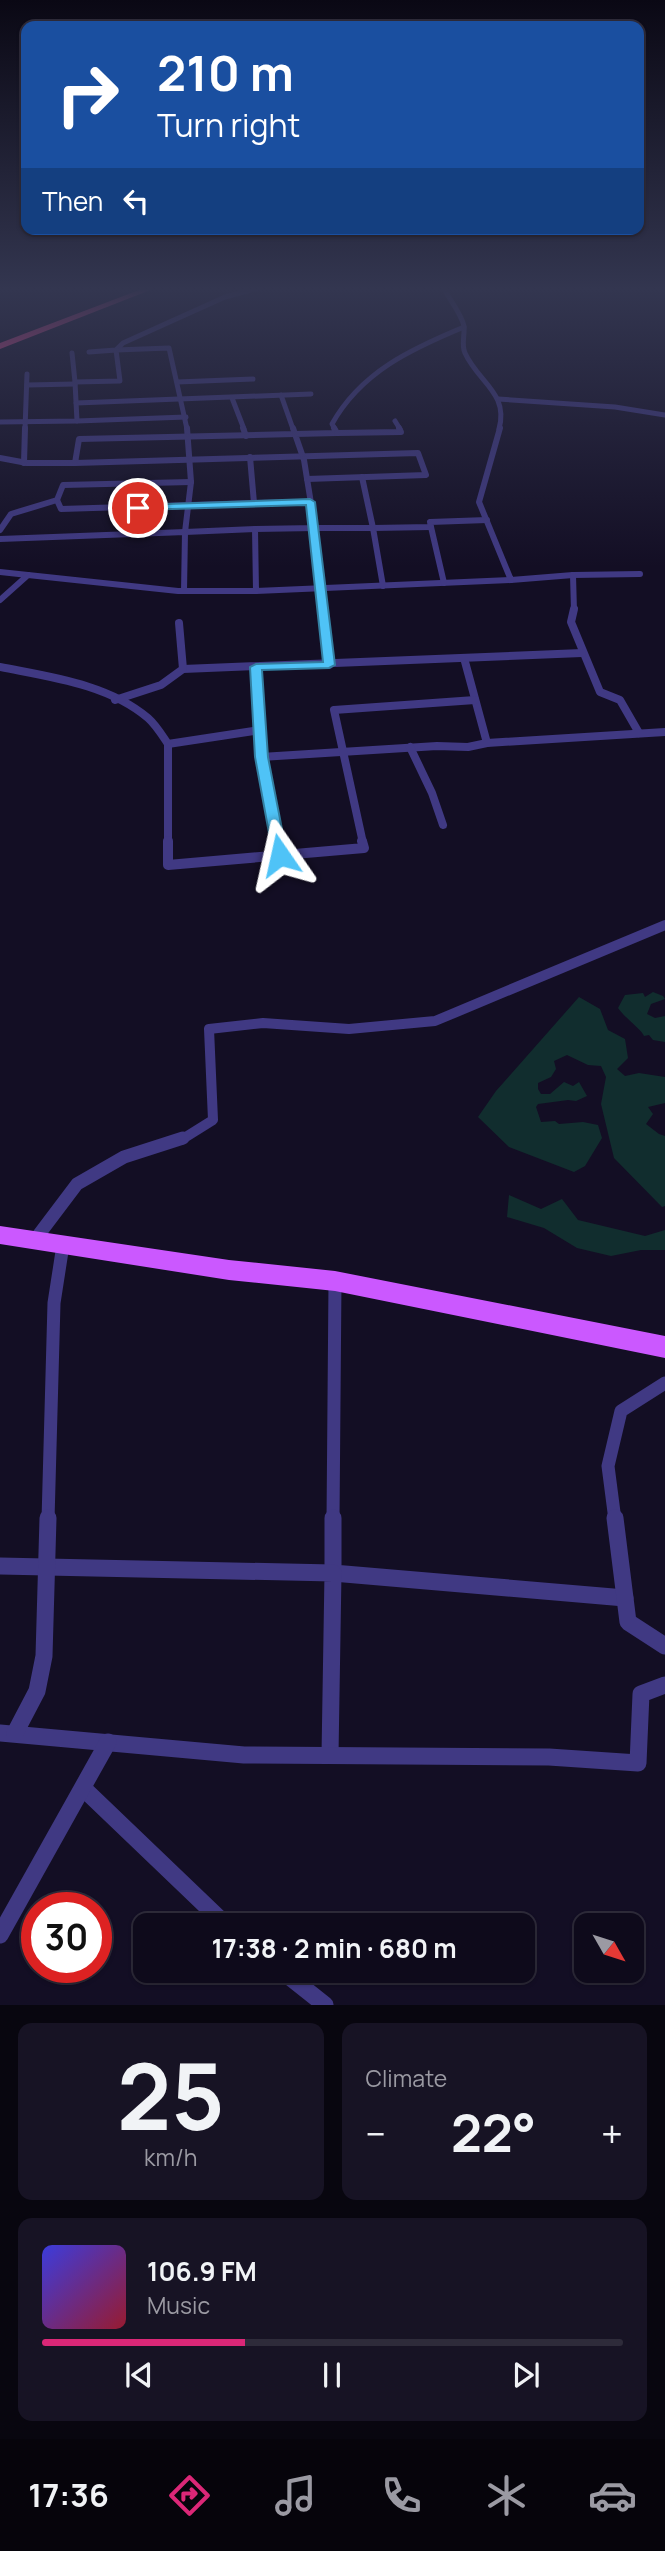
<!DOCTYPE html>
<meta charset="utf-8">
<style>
:root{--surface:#0e0a1b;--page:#171324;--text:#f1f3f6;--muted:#9b9aa3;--line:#2e2b3a;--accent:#db2777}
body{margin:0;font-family:Manrope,sans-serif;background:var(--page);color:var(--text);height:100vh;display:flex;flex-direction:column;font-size:26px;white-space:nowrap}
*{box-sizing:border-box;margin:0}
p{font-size:23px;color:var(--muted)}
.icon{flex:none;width:38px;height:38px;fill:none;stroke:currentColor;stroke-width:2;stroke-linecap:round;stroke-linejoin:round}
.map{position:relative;height:2005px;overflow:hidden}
.details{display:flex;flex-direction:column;gap:18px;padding:18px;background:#08060f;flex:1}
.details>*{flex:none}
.top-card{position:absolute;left:21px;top:21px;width:623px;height:214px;border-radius:14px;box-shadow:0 2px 5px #0004,0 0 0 2px var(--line);background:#1a4fa0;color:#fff;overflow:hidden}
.needle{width:46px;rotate:129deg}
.controls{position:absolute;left:574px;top:1913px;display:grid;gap:14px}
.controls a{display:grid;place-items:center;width:70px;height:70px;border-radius:14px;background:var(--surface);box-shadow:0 2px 5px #0004,0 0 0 2px var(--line);font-size:35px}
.speed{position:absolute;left:21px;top:1892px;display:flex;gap:14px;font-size:35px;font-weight:700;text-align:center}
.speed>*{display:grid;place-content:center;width:91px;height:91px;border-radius:50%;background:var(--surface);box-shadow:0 2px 5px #0004,0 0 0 2px var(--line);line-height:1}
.speed .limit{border:10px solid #d22;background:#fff;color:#111}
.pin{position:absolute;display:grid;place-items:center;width:60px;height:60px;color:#fff;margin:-30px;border:4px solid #fff;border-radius:50%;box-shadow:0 2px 7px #0007}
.me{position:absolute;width:77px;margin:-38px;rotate:349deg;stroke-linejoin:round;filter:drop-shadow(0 0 5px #0008)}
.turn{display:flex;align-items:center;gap:24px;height:147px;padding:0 21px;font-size:32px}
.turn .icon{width:91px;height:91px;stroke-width:2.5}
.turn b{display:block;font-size:49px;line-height:60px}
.then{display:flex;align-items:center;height:66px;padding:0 21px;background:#0003;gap:14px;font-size:26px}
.big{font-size:52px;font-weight:700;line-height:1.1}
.details .widget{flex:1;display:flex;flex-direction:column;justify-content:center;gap:10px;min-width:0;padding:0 24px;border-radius:14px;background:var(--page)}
.details .dial{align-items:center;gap:0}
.dial b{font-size:91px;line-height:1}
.song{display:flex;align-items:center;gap:21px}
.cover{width:84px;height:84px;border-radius:10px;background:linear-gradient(135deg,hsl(240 70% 55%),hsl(350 70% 35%))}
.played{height:7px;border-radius:4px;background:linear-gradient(90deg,var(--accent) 35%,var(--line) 35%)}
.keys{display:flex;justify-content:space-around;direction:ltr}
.heat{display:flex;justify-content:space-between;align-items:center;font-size:38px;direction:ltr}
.details .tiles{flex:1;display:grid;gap:18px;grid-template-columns:1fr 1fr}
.widget:last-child{grid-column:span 2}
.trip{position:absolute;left:133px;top:1913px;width:402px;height:70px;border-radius:14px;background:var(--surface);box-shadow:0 2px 5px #0004,0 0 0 2px var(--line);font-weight:700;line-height:70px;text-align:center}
.tab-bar{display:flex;height:112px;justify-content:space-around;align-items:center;background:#06040b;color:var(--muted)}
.tab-bar .icon{width:49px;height:49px}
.tab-bar .active{color:var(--accent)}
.tab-bar b{font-size:32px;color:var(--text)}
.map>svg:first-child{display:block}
</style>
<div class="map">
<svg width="665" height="2005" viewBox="0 0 665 2005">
<rect width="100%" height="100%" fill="#130e24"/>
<!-- green -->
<g fill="#112d2e">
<path d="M653 992 663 996 665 999 651 1004 647 1014 655 1018 665 1016V1042L653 1040 649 1035 644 1036C642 1030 624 1017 618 1008L625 995 643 993 645 997Z"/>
<polygon points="579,997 600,1009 608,1030 625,1039 628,1058 617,1069 625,1076 639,1073 665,1077 665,1103 648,1107 653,1114 646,1124 659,1134 665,1136 665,1206 662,1207 614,1158 601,1104 606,1077 601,1066 588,1065 567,1055 554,1061 556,1069 551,1077 538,1083 538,1089 541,1094 550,1094 564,1082 573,1086 579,1082 587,1096 576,1101 568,1100 538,1104 536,1107 541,1122 555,1121 559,1124 583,1122 598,1125 602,1138 585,1166 574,1172 509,1147 478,1117 496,1091"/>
<polygon points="509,1195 541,1209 562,1199 578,1220 645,1236 665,1230 665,1250 641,1250 611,1256 577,1248 544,1228 507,1217"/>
</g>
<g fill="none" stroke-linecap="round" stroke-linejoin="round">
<!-- street-far5 -->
<g stroke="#403983" stroke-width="5">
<path d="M443 287C449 299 461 313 464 326 465 335 461 344 465 353 478 382 509 393 499 429"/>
<polyline points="89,352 116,350 123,343 225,297 262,287"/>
<polyline points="72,353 75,382"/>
<polyline points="177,382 253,379"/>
<polyline points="27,385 75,384"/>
<polyline points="281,395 293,429"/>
<polyline points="232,398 244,429"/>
<polyline points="498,399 615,407 665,415"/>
<polyline points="76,403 311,394"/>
<polyline points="77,421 186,417"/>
<polyline points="395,421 400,429"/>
<polyline points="0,422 77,421 75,382 120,381 116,350 169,348 187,429"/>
<polyline points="25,429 27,374"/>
<path d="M335 429 332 424C361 372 411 349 464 327"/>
</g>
<!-- street-far4 -->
<g stroke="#403983" stroke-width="6">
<polyline points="187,428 191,482 185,532 255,529"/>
<polyline points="243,428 246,436"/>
<polyline points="293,428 295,434 79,439 75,463 418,453 426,475 307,479"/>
<polyline points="334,428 337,433 295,434 304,460 315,528 255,529 256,591 511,580"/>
<polyline points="500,428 479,502 511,580 573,575 640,574"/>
<polyline points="337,433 401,432 399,428"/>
<polyline points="250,457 254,503 311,502"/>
<polyline points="0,458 27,463 75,463"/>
<polyline points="24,463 25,428"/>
<polyline points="57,500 61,509 254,503"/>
<polyline points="431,527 444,583"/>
<polyline points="0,530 11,514 57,500 63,485 191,482"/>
<polyline points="0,539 185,532 184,591"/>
<polyline points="0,572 28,575"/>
<polyline points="573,575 574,611"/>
<polyline points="383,586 373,528 431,527 430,522 487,520"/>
<polyline points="0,600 28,575 178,591 256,591"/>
<polyline points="323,611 315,528 373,528 362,477"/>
</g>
<!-- street-far3 -->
<g stroke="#403983" stroke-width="8">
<polyline points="323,609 329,665"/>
<polyline points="574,609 571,622 600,692 620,700 639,733"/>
<polyline points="464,658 487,743"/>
<path d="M0 667C50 677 108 684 148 718 156 725 162 735 168 744L260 730"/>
<polyline points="256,667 261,757 437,746 468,747 487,743 665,732"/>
<polyline points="183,669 582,653"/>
<polyline points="115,700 161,685 183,669 179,623"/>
<polyline points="168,744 168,843"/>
<polyline points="410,747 432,793 443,825"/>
<polyline points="261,757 278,843"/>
<polyline points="363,843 334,710 475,700"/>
</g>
<!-- street-far2 -->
<g stroke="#403983" stroke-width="10">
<polyline points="168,841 168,865 364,848 362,841"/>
<polyline points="277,841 280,855"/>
<polyline points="181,1140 213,1120 209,1029 263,1023 349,1029 435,1021 665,925"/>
</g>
<!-- street-far1 -->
<g stroke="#403983" stroke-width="13">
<polyline points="34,1241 77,1184 124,1157 183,1138"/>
<polyline points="48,1520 54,1303 63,1245"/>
<polyline points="333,1520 335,1281"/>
<polyline points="615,1520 608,1466 621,1411 665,1383"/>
</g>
<!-- street -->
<g stroke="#403983" stroke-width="17">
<polyline points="333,1518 333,1573 625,1598"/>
<polyline points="615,1518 628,1622 665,1646"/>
<polyline points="0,1566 333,1573 330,1755"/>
<polyline points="0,1733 244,1755 549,1757 638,1763 641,1694 665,1685"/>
<polyline points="15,1733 37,1691 44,1656 48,1518"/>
<polyline points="83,1788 226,1925"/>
<polyline points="0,1935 108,1742"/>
<polyline points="281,1970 325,2005"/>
</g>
<!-- primary -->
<polygon fill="#cb58ff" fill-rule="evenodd" points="0,1226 229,1260 335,1271 665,1336 665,1358 335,1291 229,1280 0,1244"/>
<!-- highway -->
<polygon fill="#ff4c96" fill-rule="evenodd" points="147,287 158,287 0,349 0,343"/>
</g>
<!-- sky -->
<linearGradient id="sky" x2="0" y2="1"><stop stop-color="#0a0814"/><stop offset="0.51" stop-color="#333650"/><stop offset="1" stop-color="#333650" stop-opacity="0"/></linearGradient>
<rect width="665" height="567" fill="url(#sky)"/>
<!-- route -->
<polygon fill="#4fc3f7" stroke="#337fa1" stroke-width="2" points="310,499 315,502 335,665 329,668 262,670 268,757 287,855 280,860 273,855 255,757 250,667 256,664 323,662 306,505 138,510 133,508 138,505"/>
</svg>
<div class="controls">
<a><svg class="needle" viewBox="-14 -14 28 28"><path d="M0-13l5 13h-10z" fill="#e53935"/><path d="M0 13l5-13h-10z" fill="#9b9aa3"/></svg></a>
</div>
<div class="speed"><div class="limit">30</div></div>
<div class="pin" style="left:138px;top:508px;background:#d93025"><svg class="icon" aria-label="arrive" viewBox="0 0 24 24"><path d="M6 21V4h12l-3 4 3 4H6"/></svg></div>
<svg class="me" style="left:280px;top:855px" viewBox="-20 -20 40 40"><path d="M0-17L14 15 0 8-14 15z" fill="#4fc3f7" stroke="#fff" stroke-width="4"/></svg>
<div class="trip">17:38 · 2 min · 680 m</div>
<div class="top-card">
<div class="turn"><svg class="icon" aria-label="right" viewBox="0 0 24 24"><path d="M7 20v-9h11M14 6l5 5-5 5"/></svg><div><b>210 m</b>Turn right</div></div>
<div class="then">Then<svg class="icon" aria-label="left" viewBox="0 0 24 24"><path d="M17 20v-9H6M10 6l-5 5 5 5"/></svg></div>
</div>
</div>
<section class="details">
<div class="tiles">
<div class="widget dial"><b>25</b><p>km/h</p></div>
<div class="widget"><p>Climate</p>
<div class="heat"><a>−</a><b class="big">22°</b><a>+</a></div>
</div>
<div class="widget">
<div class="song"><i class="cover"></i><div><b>106.9 FM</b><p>Music</p></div></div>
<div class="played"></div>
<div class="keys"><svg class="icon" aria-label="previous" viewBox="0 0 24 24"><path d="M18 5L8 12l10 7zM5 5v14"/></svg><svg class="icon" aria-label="pause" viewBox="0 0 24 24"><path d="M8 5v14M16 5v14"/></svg><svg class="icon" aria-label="next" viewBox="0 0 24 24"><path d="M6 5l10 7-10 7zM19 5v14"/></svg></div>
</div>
</div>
</section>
<nav class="tab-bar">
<b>17:36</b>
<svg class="icon active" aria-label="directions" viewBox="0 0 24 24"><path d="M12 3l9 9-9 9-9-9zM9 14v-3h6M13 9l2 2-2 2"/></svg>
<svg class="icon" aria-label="music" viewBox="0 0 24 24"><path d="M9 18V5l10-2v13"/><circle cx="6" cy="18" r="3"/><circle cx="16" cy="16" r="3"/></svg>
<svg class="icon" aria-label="phone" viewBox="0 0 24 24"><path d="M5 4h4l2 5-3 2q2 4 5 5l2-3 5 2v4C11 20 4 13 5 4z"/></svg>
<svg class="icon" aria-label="climate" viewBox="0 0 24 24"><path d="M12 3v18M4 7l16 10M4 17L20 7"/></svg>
<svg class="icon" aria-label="car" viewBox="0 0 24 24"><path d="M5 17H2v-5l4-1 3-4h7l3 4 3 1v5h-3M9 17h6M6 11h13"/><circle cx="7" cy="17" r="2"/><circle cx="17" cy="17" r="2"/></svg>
</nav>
